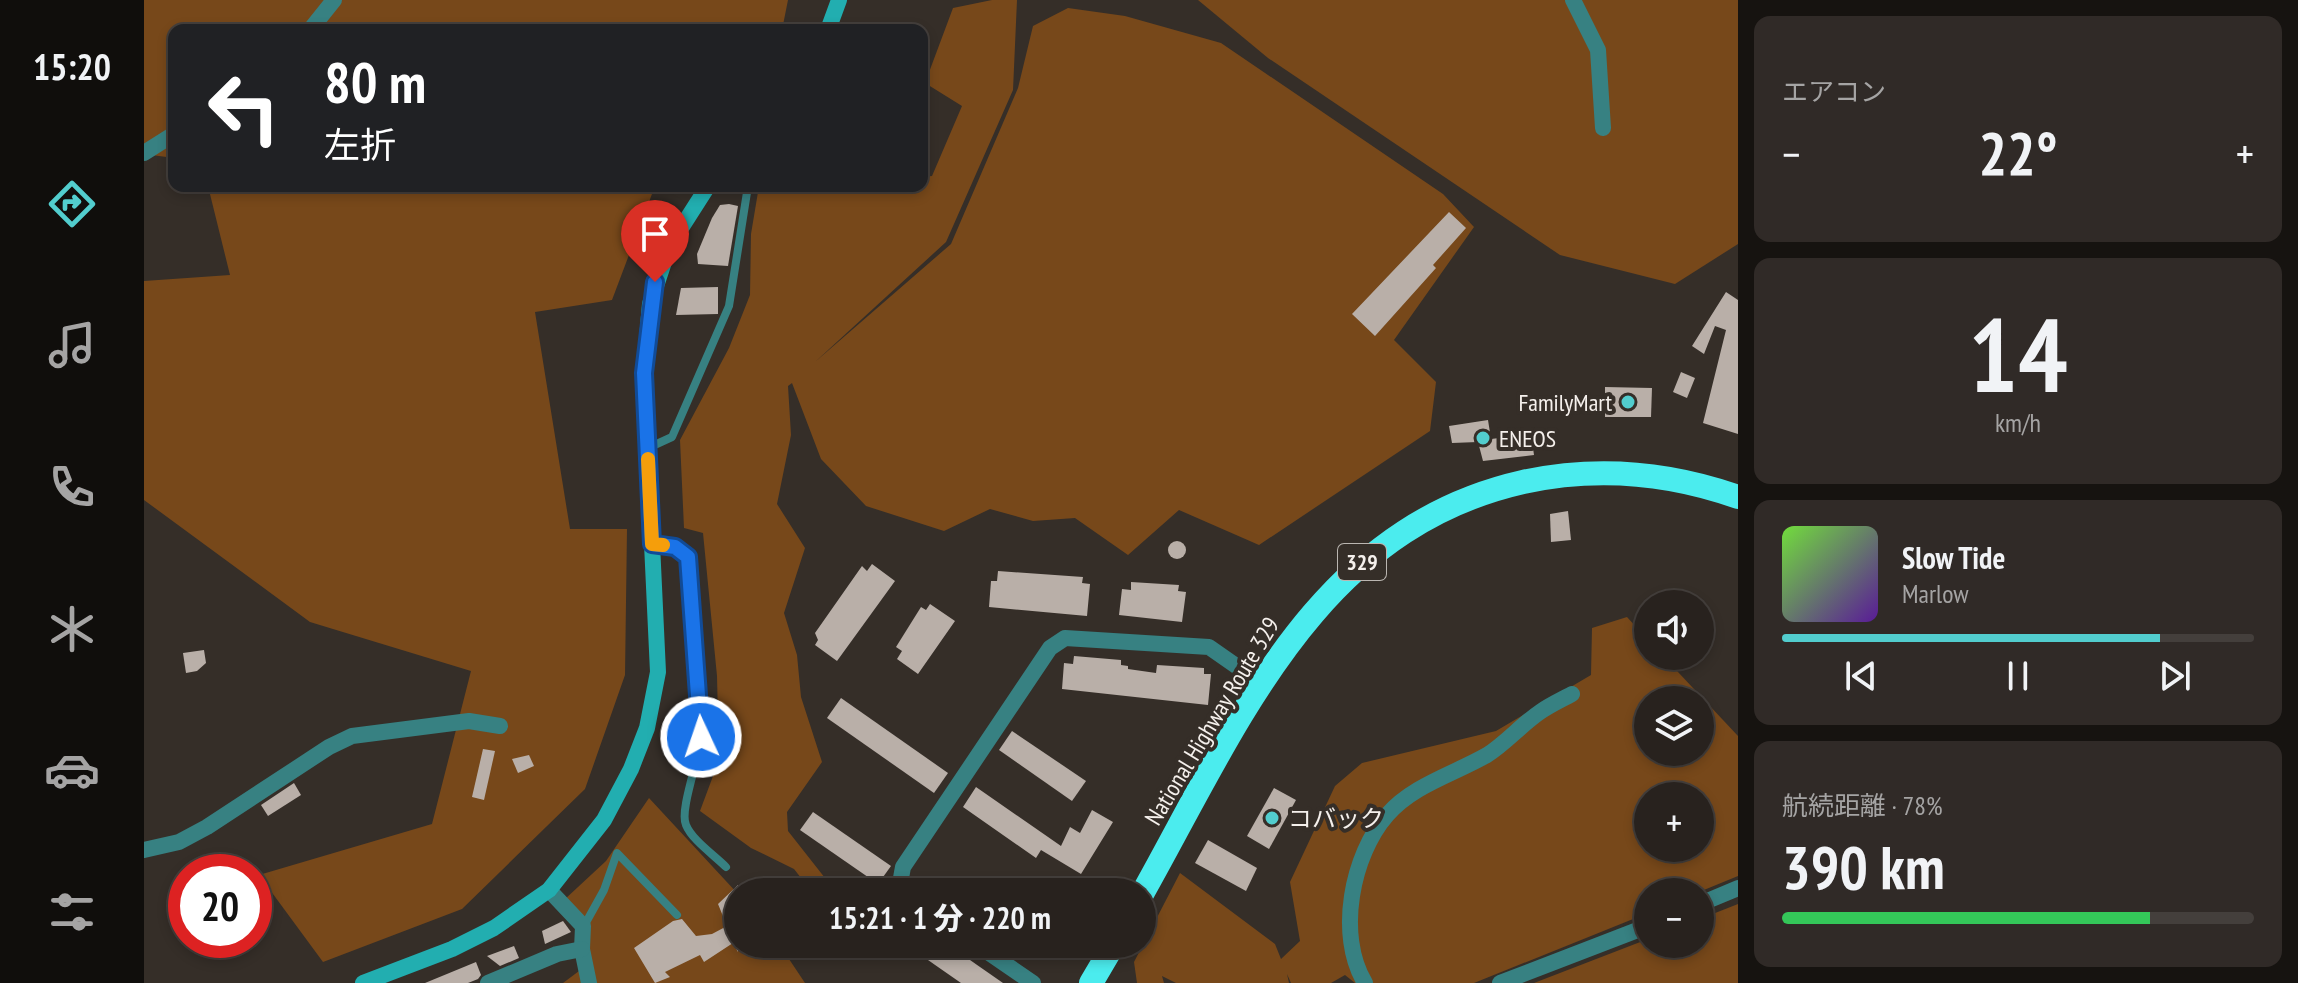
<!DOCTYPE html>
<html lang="ja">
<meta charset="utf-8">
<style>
:root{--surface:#28221e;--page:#302a27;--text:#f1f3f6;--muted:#a5a4a4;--line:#443f3c;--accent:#52cdce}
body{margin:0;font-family:"PT Sans Narrow","Noto Sans JP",sans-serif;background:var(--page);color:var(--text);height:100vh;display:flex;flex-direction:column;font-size:30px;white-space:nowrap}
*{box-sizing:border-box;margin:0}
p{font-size:26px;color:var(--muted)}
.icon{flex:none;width:44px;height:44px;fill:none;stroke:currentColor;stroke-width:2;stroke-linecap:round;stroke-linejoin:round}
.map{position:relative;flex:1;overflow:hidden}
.panel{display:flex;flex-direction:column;gap:16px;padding:16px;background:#161310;width:560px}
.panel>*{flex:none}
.banner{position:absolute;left:24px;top:24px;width:760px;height:168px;border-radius:16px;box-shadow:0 4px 12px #0003,0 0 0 2px var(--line);background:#202124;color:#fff;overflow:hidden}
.controls{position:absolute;left:1490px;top:590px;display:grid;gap:16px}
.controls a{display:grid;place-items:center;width:80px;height:80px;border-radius:50%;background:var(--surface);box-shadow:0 4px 12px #0003,0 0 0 2px var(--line);font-size:40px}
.speed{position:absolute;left:24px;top:854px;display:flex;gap:16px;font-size:40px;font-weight:700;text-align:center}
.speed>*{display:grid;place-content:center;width:104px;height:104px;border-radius:50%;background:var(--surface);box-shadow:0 4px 12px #0003,0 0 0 2px var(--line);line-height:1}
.speed .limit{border:12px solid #d22;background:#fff;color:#111}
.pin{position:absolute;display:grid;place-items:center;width:68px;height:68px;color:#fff;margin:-82px -34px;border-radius:50% 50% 50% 0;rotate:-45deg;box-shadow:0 0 8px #0007}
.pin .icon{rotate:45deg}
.me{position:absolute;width:88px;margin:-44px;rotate:357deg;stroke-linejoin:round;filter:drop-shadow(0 0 6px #0008)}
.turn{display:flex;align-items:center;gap:28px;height:168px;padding:0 24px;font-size:36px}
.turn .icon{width:104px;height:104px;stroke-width:2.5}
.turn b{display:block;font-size:56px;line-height:68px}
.big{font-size:60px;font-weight:800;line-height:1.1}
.panel .tile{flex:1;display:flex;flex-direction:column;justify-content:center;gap:12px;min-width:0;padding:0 28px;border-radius:16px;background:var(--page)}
.panel .dial{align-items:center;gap:0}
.dial b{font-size:104px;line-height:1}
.song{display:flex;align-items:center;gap:24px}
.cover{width:96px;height:96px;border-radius:12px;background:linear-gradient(135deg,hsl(100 70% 55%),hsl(270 70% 35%))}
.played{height:8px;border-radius:4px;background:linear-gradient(90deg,var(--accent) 80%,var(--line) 80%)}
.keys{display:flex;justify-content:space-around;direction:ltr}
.heat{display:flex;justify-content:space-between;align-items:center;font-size:44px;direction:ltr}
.charge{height:12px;border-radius:6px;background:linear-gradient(90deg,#34c759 78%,var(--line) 0)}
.trip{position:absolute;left:580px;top:878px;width:432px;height:80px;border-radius:40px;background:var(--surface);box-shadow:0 4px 12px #0003,0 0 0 2px var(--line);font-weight:800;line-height:80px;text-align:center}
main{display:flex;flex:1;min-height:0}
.tab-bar{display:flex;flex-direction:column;width:144px;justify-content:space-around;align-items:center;background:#100e0c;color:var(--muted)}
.tab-bar .icon{width:56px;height:56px}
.tab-bar .current{color:var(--accent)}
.tab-bar b{font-size:36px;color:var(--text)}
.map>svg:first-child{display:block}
</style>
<main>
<nav class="tab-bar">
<b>15:20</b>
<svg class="icon current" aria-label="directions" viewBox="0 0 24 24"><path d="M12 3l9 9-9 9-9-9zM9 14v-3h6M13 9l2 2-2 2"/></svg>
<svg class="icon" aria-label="music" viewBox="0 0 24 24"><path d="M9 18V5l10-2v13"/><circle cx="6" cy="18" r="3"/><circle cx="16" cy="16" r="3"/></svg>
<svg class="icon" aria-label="phone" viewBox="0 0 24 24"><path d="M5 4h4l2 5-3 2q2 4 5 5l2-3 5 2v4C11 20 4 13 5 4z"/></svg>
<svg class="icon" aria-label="climate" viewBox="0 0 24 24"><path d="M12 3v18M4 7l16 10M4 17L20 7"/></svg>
<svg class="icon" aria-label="car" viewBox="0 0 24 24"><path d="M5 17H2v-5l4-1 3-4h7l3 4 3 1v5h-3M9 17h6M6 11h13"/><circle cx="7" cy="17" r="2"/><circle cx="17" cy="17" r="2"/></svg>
<svg class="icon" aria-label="filters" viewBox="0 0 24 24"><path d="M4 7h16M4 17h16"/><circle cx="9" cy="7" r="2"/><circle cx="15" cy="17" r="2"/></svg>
</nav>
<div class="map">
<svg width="1594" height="983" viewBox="0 0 1594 983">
<rect width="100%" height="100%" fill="#352e28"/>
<!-- green -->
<g fill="#77481a" fill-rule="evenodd">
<polygon points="0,0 644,0 638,30 30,30 30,158 0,154"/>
<polygon points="848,0 873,0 869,90 802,242 671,362 807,244 874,88 889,26 924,8 981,16 1077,43 1299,194 1330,227 1250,340 1292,382 1286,431 1115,545 1035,510 984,555 931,518 889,521 846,509 800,531 722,506 677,459 648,383 644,386 647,435 633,504 661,548 640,613 653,655 657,697 678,762 643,812 644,831 681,878 730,889 668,892 650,869 607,848 556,811 575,760 573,676 559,533 540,528 536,440 585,348 606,295 607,234 615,186 778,186 778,177 788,176 818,106 781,83 809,8"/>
<polygon points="1054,0 1594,0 1594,244 1531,284 1416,255 1124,58"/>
<polygon points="64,186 511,186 468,300 391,312 426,529 483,529 481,675 441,789 318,909 179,962 115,875 288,824 327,671 166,622 0,500 0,281 86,275"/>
<path d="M1483 617 1504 640V656H1519L1594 736V876L1555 892H1504V913L1330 983H1211L1201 975 1187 983H1147L1143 974 1145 983H1032L1018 976 1020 983H993L990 962 1036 873 1131 944 1137 959 1156 941 1146 882 1191 786 1218 763 1352 731 1447 675 1448 628ZM1504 700H1556V752H1504ZM1504 796H1556V848H1504Z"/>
<polygon points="505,798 594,894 594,944 635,944 661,983 419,983 435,971 434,932 420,900 462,861"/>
<polygon points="1594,904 1594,983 1390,983 1504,939 1504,944 1556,944 1556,919"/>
</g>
<!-- building -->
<g fill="#b9afa8">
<polygon points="585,204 594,206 584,266 554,264 553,254 568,218 576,205"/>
<polygon points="1305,212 1322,228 1289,265 1292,268 1231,336 1208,314"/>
<polygon points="574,287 574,314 532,315 537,288"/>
<polygon points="1582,292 1594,300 1594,434 1559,423 1582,330 1571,326 1560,354 1548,346"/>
<polygon points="1537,372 1551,378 1543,398 1529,392"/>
<polygon points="1461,387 1508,388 1507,417 1461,417"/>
<polygon points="1344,420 1347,439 1387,434 1390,455 1339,461 1334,442 1308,443 1305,426"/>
<polygon points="1424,511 1427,540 1407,542 1406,514"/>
<circle cx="1033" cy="550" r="9"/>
<polygon points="728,564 751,581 693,661 671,645 674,640 671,633 718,566 723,571"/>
<polygon points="854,571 939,577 938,583 946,584 943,616 845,607 847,581 853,581"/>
<polygon points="987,582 1035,585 1034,591 1042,592 1038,622 975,615 978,589 987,590"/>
<polygon points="786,604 811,621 774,674 753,659 758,651 752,647 777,607 782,610"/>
<polygon points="60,650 62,663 53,671 42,673 39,653"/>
<polygon points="930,656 977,660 977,665 984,666 984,669 1012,673 1013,665 1060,668 1060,674 1067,674 1064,705 918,689 920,663 929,664"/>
<polygon points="697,698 804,773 790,793 683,718"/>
<polygon points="868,731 942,781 928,801 855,750"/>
<polygon points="339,749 351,751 340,800 328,797"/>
<polygon points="385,755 390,766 374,773 368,759"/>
<polygon points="150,783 157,795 124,816 117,805"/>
<polygon points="832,787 917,846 926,827 936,833 948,810 969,822 937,874 897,850 892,858 819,807"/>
<polygon points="1130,788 1152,800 1125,849 1103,836"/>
<polygon points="669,812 747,866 734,884 656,830"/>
<polygon points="1064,840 1113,868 1102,891 1051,863"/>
<polygon points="594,885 594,952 589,943 560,962 556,955 521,972 526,977 511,983 490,948 529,921 538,919 552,936 568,934 583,926 574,904"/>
<polygon points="419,921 427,932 401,944 398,931"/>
<polygon points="761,944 803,944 859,983 817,983"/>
<polygon points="370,946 375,958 356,966 343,956"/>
<polygon points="332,962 337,975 334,979 324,983 281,983"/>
</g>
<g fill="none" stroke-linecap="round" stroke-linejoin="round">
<!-- lane -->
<g stroke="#378182" stroke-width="8">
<polyline points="504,448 528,437 585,306 604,186"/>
<path d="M509 544 531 547 544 557 557 737C556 757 535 810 542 825 548 840 570 855 582 867"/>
<polyline points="440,926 460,890 473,853 533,915"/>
</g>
<!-- street -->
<g stroke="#378182" stroke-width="16">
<polyline points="1429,0 1454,50 1459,128"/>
<polyline points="166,30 190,0"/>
<polyline points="0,153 30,134"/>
<polyline points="0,850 35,842 63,827 185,747 208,736 325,721 356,726"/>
<polyline points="405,890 439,926 438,949 445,983"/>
<polyline points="759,892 755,889 759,867 906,648 921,638 1065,647 1118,684"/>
<polyline points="1556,904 1594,888"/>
<polyline points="832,944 889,983"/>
<polyline points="344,983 413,954 438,949"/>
<path d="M1221 983C1192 935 1208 855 1243 815 1269 785 1310 774 1343 755 1362 743 1377 725 1396 712 1406 705 1417 700 1428 694"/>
<polyline points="1356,983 1504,926"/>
</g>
<!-- secondary -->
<g stroke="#22aeb0" stroke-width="16">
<polyline points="684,30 695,0"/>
<polyline points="219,983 308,949 350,928 405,890 460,820 487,769 503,728 514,672 500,373 506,304 525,247 564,186"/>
</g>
<!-- highway -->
<g stroke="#4becee" stroke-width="24">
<path d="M998 894C1093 725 1171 529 1379 482 1453 466 1523 472 1594 497"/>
<polyline points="947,983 970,944"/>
</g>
</g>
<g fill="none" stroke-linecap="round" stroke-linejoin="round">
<defs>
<polyline id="route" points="511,282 500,373 508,544 531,547 544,557 557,737"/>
</defs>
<!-- route casing -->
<use href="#route" stroke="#114b97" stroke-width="20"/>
<!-- route -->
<use href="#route" stroke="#1a73e8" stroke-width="14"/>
<!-- slow -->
<polyline stroke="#f59e0b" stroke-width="14" points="504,459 508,544 519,545"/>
</g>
<!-- markers -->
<g fill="#52cdce" stroke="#352e28" stroke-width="3">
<circle cx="1484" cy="402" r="8"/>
<circle cx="1339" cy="438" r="8"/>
<circle cx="1128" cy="818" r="8"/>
</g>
<g text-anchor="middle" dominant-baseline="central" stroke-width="8" stroke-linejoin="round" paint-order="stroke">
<!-- shield labels -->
<rect fill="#352e28" stroke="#bbb6b1" stroke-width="2" x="1194" y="544" width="48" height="36" rx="6"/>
<g font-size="22" font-weight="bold" fill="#f5f0ec">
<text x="1218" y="562">329</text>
</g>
<!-- poi labels -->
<g font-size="24" fill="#f5f0ec" stroke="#352e28" text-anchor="start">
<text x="1468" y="402" text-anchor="end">FamilyMart</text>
<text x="1355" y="438">ENEOS</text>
<text x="1144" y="818">コバック</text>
</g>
<!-- street labels -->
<g font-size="24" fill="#f5f0ec" stroke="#352e28">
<text transform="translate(1068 721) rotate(-59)">National Highway Route 329</text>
</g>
</g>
</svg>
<div class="controls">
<a><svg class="icon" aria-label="sound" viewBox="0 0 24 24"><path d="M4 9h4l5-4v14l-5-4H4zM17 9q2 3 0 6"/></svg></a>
<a><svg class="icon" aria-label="layers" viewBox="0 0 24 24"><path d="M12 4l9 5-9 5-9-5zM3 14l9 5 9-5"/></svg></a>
<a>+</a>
<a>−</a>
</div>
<div class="speed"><div class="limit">20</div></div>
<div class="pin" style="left:511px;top:282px;background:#d93025"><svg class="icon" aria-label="arrive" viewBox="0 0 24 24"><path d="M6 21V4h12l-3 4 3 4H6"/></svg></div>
<svg class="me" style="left:557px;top:737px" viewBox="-20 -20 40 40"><circle r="17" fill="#1a73e8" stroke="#fff" stroke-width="3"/><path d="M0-11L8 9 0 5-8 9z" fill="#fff"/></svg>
<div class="trip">15:21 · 1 分 · 220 m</div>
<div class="banner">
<div class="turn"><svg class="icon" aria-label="left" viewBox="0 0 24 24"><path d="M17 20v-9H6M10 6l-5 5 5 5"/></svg><div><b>80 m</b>左折</div></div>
</div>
</div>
<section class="panel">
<div class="tile"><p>エアコン</p>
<div class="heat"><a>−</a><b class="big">22°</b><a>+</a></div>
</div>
<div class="tile dial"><b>14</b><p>km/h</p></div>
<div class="tile">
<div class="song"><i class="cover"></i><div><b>Slow Tide</b><p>Marlow</p></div></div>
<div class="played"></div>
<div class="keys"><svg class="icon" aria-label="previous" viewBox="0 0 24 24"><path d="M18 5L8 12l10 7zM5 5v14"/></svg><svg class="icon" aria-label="pause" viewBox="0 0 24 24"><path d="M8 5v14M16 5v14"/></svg><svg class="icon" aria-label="next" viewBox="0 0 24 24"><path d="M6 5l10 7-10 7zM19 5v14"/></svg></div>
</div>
<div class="tile"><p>航続距離 · 78%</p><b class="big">390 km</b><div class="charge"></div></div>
</section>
</main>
